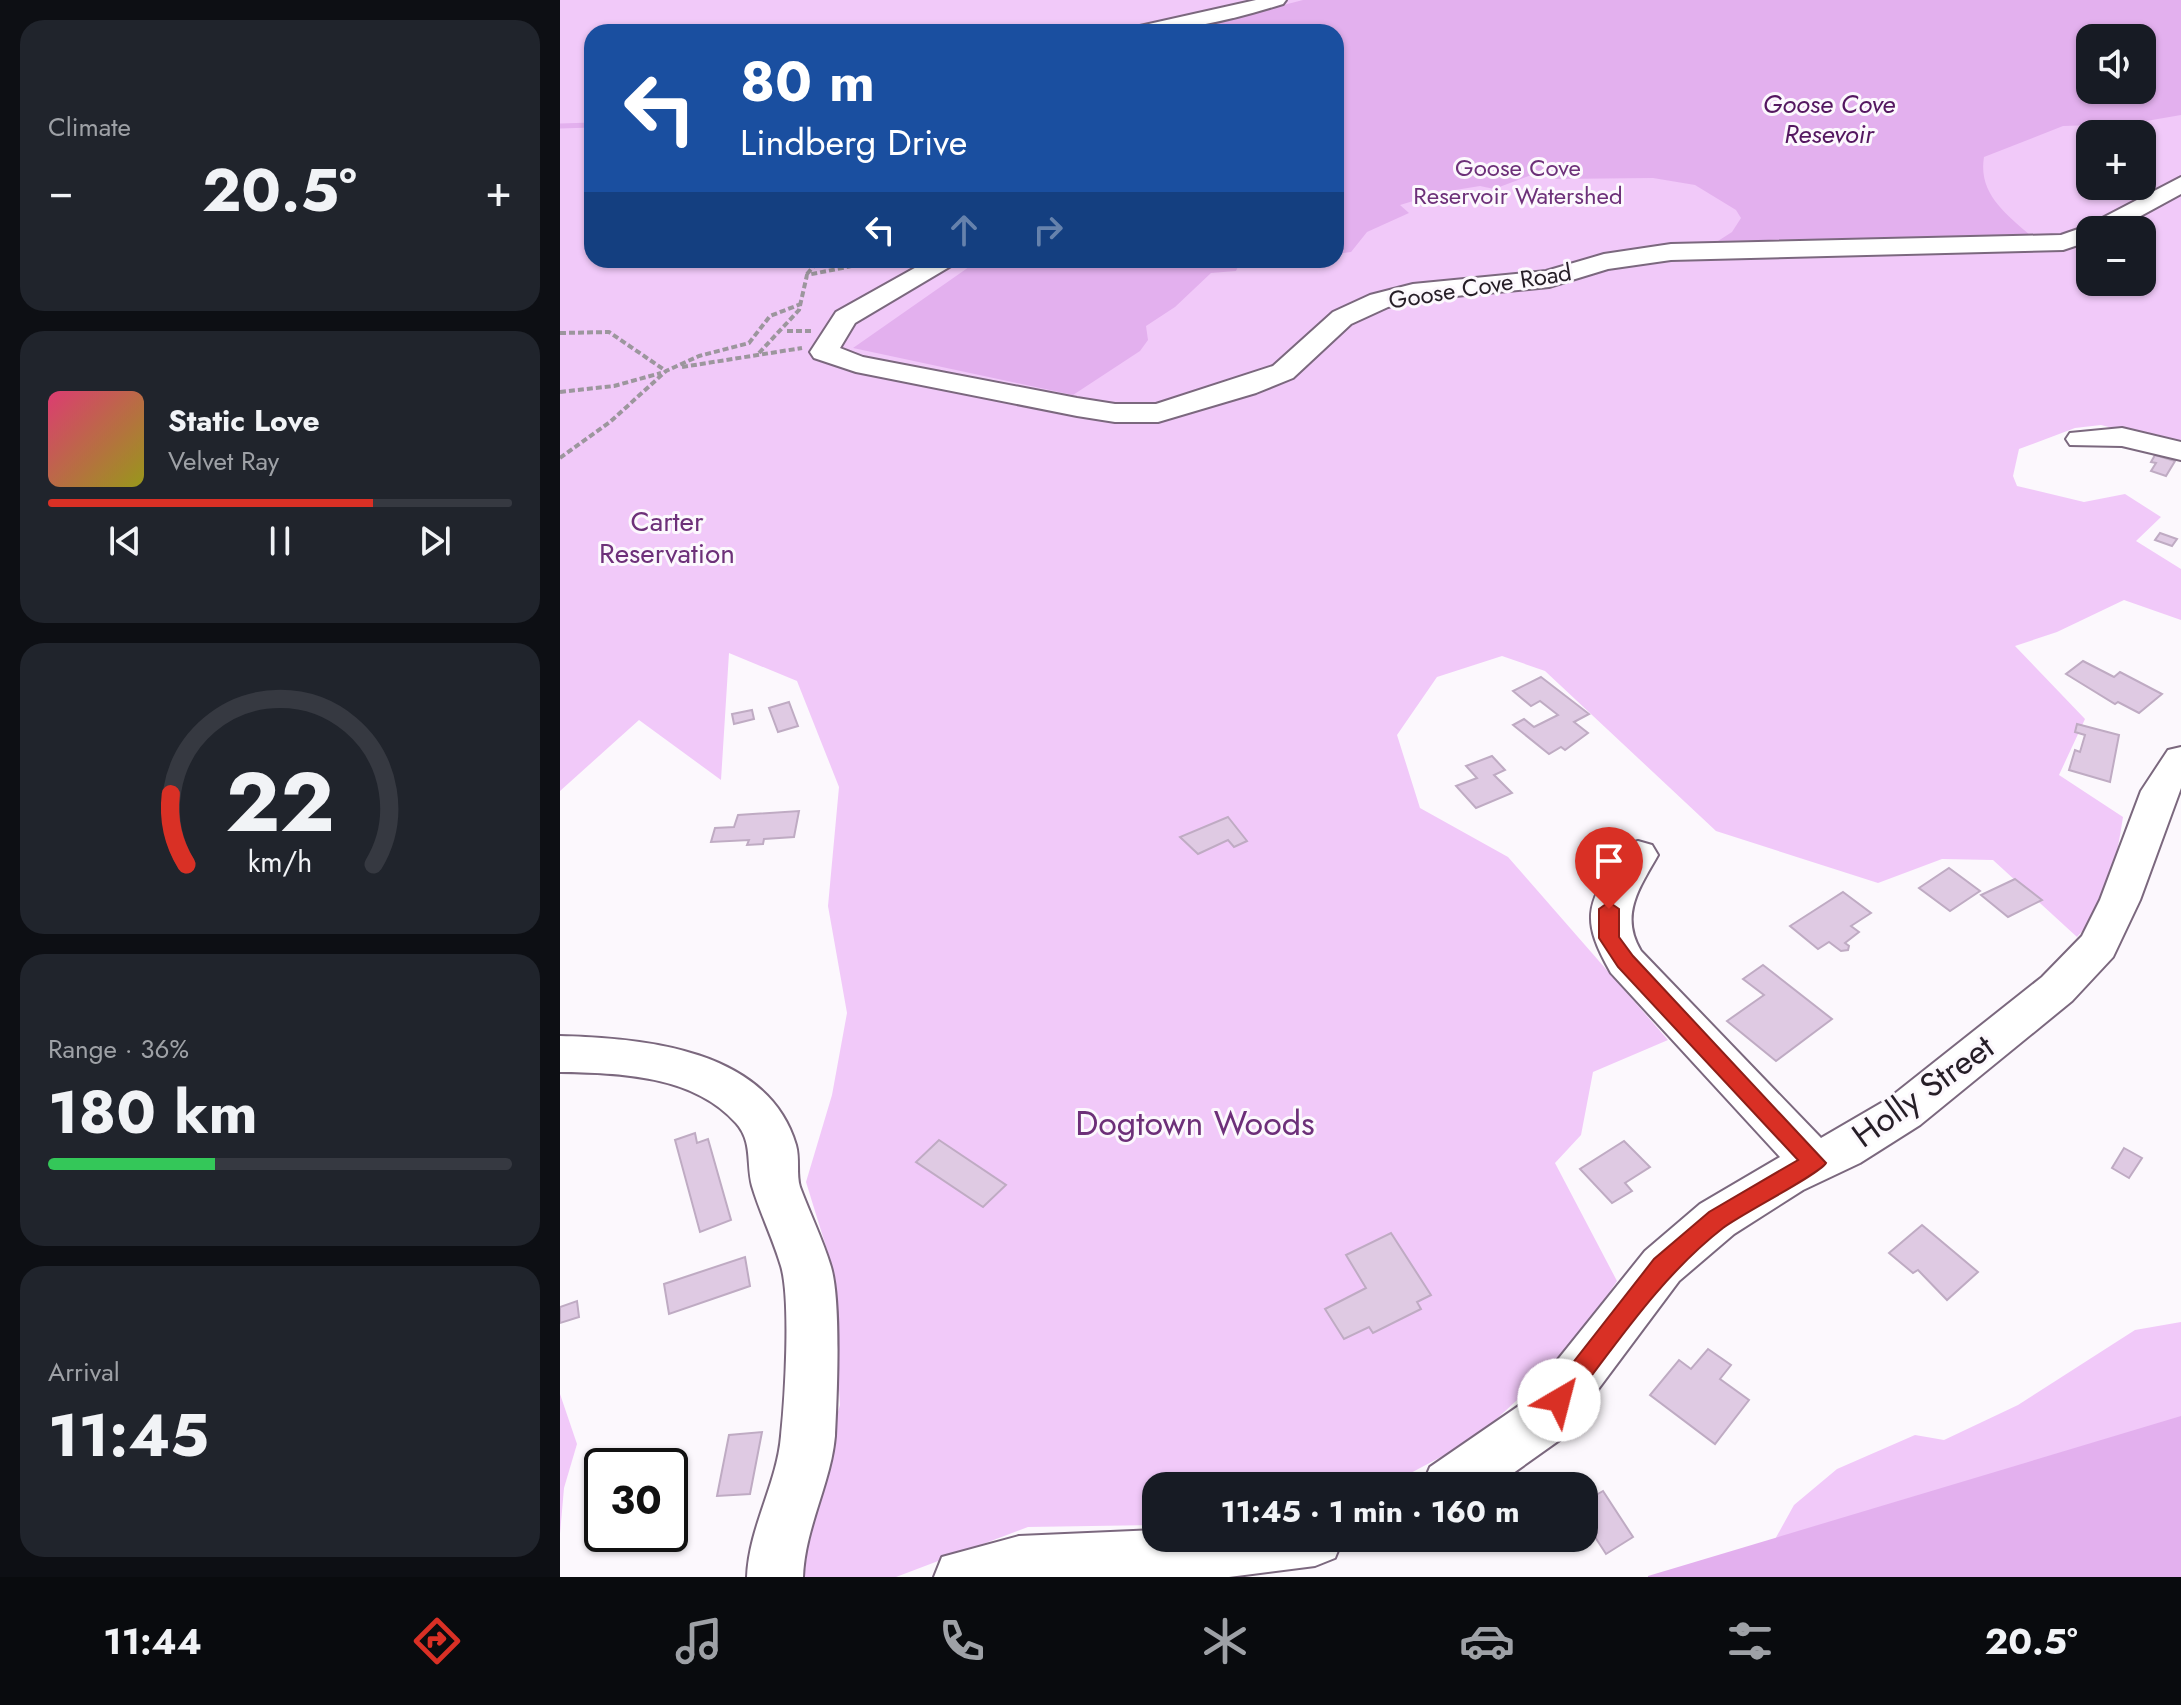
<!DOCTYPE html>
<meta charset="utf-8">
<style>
:root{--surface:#171b24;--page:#20242c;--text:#f1f3f6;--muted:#9ea1a6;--line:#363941;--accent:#d93025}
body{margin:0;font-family:Jost,sans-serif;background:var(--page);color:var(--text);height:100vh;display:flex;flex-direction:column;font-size:30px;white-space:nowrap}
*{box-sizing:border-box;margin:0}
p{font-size:26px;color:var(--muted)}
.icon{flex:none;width:44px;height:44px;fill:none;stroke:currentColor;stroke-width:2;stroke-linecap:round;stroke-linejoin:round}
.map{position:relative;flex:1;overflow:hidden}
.panel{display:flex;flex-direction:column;gap:20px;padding:20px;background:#0d0f14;width:560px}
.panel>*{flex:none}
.hud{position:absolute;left:24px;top:24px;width:760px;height:244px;border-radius:24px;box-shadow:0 2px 6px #0004;background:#1a4fa0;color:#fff;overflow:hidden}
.controls{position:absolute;left:1516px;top:24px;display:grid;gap:16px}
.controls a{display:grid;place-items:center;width:80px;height:80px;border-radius:16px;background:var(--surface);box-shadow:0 2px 6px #0004;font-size:40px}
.speed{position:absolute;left:24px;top:1448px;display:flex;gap:16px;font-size:40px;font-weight:700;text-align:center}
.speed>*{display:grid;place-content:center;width:104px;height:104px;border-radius:50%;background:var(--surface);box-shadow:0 2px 6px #0004;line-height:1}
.speed .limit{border:4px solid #111;border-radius:12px;background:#fff;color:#111}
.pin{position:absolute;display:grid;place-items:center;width:68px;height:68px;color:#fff;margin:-82px -34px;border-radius:50% 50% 50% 0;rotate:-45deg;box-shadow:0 0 8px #0007}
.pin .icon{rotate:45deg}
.me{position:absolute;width:88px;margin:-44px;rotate:37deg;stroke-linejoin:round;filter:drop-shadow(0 0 6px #0008)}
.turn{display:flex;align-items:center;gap:28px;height:168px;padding:0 24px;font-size:36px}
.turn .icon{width:104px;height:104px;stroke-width:2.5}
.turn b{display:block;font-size:56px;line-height:68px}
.lanes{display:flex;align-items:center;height:76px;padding:0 24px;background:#0003;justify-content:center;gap:40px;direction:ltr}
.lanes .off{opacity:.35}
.big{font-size:60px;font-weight:700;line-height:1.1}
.panel .tile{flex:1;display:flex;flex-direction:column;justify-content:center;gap:12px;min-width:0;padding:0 28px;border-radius:24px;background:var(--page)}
.panel .dial{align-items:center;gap:0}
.dial svg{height:208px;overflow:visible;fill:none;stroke:var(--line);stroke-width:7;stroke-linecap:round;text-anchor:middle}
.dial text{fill:var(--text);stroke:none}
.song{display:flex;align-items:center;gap:24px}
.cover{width:96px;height:96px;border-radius:12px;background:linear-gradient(135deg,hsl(340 70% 55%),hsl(60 70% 35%))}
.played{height:8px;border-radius:4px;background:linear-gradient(90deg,var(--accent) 70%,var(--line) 70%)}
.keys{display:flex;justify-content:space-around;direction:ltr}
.heat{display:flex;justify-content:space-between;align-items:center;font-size:44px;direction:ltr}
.charge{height:12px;border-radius:6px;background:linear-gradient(90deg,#34c759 36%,var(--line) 0)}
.trip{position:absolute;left:582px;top:1472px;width:456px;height:80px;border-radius:24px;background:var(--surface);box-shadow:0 2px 6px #0004;font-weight:700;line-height:80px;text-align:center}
.tab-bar{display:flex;height:128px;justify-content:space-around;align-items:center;background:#090b0e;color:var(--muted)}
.tab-bar .icon{width:56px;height:56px}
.tab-bar .on{color:var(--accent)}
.tab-bar b{font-size:36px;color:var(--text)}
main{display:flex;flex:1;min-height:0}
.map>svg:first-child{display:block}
</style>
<main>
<section class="panel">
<div class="tile"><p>Climate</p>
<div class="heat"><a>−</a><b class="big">20.5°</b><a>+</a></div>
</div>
<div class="tile">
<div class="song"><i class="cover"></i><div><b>Static Love</b><p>Velvet Ray</p></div></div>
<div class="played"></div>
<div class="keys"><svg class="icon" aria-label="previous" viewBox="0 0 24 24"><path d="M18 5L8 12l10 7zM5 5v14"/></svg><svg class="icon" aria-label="pause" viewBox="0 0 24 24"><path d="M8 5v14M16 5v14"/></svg><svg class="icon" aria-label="next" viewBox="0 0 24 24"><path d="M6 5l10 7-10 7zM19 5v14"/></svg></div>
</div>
<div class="tile dial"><svg viewBox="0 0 100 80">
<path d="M14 69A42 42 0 1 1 86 69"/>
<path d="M14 69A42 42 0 0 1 8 42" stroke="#d93025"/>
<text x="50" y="56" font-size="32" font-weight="700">22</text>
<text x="50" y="72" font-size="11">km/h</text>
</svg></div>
<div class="tile"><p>Range · 36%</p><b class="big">180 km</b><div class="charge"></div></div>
<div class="tile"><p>Arrival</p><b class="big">11:45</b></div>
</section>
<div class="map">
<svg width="1621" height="1577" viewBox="0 0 1621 1577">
<rect width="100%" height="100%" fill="#fcf8fd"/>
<!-- green -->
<g fill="#f1c9f9" fill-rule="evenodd">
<path d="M0 0H1621V446L1541 425 1515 428 1459 449 1453 476 1457 486 1524 502 1565 494 1601 517 1576 541 1621 569V620L1564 600 1497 632 1455 646 1525 719 1499 775 1563 817C1556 861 1549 904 1517 937L1433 860 1382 859 1318 883 1156 831 985 671 942 656 877 677 837 735 860 808 948 857 1108 1040 1033 1072 1021 1135 995 1163 1057 1281 1011 1350 915 1439 826 1486H596V1525L468 1527 336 1577H229L280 1405 271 1263 246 1182 272 1095 287 1013 268 906 279 787 237 681 169 653 161 780 79 720 0 791ZM32 32H776V260H32ZM1530 38H1582V90H1530ZM1530 134H1582V186H1530ZM1530 230H1582V282H1530Z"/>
<polygon points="1621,1322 1621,1577 1185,1577 1208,1552 1234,1505 1277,1469 1355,1435 1384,1440 1458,1405 1575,1330"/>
<polygon points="0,1394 17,1444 4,1488 0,1534"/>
</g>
<!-- water -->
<g fill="#e3b0ee" fill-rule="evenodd">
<path d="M743 0H1621V115L1569 124 1503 126 1424 157C1418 193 1445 213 1470 235L1158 241 1172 232 1181 218 1176 210 1135 185 1093 178 994 179 974 174 934 189 920 186 883 192 840 205 849 213 807 232 791 252 776 254V32H620ZM1530 38H1582V90H1530Z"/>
<polygon points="419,260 681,260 676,271 651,273 615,307 586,326 588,340 580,351 513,395 293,348"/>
<polygon points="1621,1416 1621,1577 1088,1577 1088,1576"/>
</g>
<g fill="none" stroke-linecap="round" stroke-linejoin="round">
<!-- stream -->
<polyline stroke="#e3b0ee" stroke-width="5" points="0,126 32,125"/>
</g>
<!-- building -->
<g fill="#dfcae3" stroke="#bfabc3" stroke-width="2">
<polygon points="1595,455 1615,461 1606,476 1591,471 1596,463 1591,462"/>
<polygon points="1600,533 1617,539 1612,546 1595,540"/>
<polygon points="1523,661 1554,677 1560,672 1602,694 1579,713 1558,702 1555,704 1506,674"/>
<polygon points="981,677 1029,714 1014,722 1028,733 1005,750 1001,747 989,754 953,725 964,719 974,727 998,715 980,701 971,706 953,691"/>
<polygon points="229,702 238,726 218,732 209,708"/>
<polygon points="192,710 194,719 174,724 172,714"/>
<polygon points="1517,724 1559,735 1550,782 1509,770 1515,750 1520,752 1525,735 1515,732"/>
<polygon points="932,756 945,770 934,775 952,793 916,808 896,786 917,778 906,766"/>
<polygon points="239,811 234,837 204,839 203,844 187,845 189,840 151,842 155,828 174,827 178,815"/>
<polygon points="668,817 687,841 674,847 668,840 638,854 620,837"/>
<polygon points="1389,868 1420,891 1390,911 1359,888"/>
<polygon points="1455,879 1482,900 1448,917 1421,895"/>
<polygon points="1283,892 1311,913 1291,926 1299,932 1285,943 1289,946 1288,950 1281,951 1269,942 1258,949 1230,926"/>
<polygon points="1203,965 1272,1019 1216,1061 1167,1021 1204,995 1183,979"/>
<polygon points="135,1133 137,1143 148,1139 171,1220 140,1232 115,1140"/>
<polygon points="379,1140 446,1185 423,1207 356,1162"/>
<polygon points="1064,1141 1090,1167 1065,1183 1072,1191 1052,1203 1020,1169"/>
<polygon points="1564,1148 1582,1158 1569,1178 1552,1168"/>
<polygon points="1362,1225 1418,1272 1387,1300 1358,1270 1353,1273 1329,1253"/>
<polygon points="831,1233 871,1295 857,1302 861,1309 813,1333 809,1327 784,1339 765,1309 806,1288 786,1255"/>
<polygon points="185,1257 190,1286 109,1314 104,1284"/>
<polygon points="17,1301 19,1317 0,1323 0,1307"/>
<polygon points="1148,1349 1171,1365 1160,1379 1189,1400 1155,1444 1090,1395 1119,1360 1131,1369"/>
<polygon points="202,1432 190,1494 157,1496 169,1435"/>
<polygon points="1043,1491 1073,1537 1046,1554 1024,1520 1024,1502"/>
</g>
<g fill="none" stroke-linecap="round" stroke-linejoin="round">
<defs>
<g id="minor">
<path d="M696 0H726L723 4C671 20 622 32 568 32L571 28Z"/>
<polygon points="1621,177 1621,194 1555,230 1530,230 1530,241 1503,250 1111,260 1048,269 989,287 854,300 828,307 791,324 733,378 696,393 598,422 555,422 517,416 296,372 254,358 250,352 276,312 369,260 401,260 295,323 280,348 303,357 517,398 555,404 596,404 713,366 773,312 810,295 853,284 986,271 1044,254 1111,244 1501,235 1527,226"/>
<polygon points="1562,428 1621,442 1621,460 1562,446 1510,445 1506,439 1510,433"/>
<path d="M1621 747V788L1580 900 1553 957 1512 1001 1360 1125 1300 1163 1243 1190 1174 1234 1119 1281 1001 1439 935 1486H862L870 1467 963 1403 1085 1251 1140 1204 1220 1157 1051 973C1016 912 1031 902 1064 845L1078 841 1092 845 1098 855C1080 887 1059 915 1081 951L1261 1138 1328 1099 1482 977 1522 936 1540 900 1581 791 1608 750Z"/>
<path d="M0 1036C83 1038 208 1049 236 1145 240 1159 236 1174 240 1187 250 1214 263 1240 271 1267 281 1301 277 1397 275 1436 271 1483 245 1527 243 1577H187C189 1527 217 1484 221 1436 225 1399 231 1299 221 1266 213 1239 200 1213 192 1186 186 1163 193 1142 176 1123 133 1075 60 1073 0 1072Z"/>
<polygon points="596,1530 596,1538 783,1538 775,1558 755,1566 669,1577 374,1577 382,1557 459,1536"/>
</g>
</defs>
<!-- minor casing -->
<use href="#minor" stroke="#7b687e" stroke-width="4"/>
<!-- path -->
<g stroke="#9c969d" stroke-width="4" stroke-dasharray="6 3" stroke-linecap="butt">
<polyline points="247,274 259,260"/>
<polyline points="227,331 251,331"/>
<polyline points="0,333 49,332 106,371"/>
<polyline points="199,353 239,310 247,275 322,260"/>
<polyline points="122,367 242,348"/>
<polyline points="0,392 54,386 101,373"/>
<polyline points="0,458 50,422 106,371 139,356 189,343 210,316 241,304"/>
</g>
<!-- minor -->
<use href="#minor" fill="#fff" fill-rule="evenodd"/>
</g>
<!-- route -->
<path fill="#d93025" stroke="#8d1f18" stroke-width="2" d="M1049 902 1059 909V937L1073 956 1266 1163C1260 1174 1181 1214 1163 1228 1100 1277 1056 1345 1007 1408L999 1412 990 1408 986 1400 990 1392 1094 1259 1149 1212 1238 1160 1058 967 1039 938V909Z"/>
<g text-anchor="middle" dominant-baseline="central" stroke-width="6" stroke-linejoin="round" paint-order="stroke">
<!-- far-park labels -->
<g font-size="24" fill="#6d3079" stroke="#fcf8fd">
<text x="958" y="167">Goose Cove<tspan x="958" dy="28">Reservoir Watershed</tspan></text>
</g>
<!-- far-street labels -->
<g font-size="24" fill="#261e27" stroke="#fcf8fd">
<text transform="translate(920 286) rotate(-9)">Goose Cove Road</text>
</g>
<!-- far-water labels -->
<g font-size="26" font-style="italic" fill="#541760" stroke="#fcf8fd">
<text x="1269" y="104">Goose Cove<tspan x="1269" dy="30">Resevoir</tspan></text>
</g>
<!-- park labels -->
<g font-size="28" fill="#6d3079" stroke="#fcf8fd">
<text x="107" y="521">Carter<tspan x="107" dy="32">Reservation</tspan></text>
</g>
<!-- near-street labels -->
<g font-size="34" fill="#261e27" stroke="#fcf8fd">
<text transform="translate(1363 1091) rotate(-36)">Holly Street</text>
</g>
<!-- near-park labels -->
<g font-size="34" fill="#6d3079" stroke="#fcf8fd">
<text x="635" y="1123">Dogtown Woods</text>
</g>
</g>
</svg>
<div class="controls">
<a><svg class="icon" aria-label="sound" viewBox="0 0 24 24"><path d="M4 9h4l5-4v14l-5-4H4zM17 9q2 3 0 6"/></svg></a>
<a>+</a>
<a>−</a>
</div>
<div class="speed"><div class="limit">30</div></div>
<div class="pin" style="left:1049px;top:909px;background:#d93025"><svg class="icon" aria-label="arrive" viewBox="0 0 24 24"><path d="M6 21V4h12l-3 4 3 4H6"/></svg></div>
<svg class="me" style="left:999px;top:1400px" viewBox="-20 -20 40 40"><circle r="19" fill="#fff"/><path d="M0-13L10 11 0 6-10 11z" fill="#d93025"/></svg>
<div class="trip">11:45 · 1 min · 160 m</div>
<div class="hud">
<div class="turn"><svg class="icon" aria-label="left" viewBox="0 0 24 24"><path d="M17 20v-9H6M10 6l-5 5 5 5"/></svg><div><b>80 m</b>Lindberg Drive</div></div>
<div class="lanes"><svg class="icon" aria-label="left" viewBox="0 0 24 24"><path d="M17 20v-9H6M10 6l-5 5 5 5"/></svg><svg class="icon off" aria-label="ahead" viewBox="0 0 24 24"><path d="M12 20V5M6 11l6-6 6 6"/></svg><svg class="icon off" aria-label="right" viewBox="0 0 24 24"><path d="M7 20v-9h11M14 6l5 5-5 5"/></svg></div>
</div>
</div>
</main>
<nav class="tab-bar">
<b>11:44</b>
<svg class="icon on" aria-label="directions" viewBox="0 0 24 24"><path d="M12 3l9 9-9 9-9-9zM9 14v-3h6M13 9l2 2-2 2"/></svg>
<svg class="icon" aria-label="music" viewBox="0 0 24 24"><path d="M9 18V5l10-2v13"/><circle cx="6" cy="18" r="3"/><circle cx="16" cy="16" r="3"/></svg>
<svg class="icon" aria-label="phone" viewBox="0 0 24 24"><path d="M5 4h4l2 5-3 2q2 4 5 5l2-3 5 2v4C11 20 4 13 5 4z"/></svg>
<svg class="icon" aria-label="climate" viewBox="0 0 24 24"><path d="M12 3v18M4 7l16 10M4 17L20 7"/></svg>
<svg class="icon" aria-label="car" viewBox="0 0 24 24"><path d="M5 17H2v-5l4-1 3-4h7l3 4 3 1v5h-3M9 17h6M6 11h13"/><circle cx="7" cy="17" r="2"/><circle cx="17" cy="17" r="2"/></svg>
<svg class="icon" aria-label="filters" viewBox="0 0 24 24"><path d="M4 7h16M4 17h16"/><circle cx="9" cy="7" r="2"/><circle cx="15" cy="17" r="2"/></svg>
<b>20.5°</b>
</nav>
